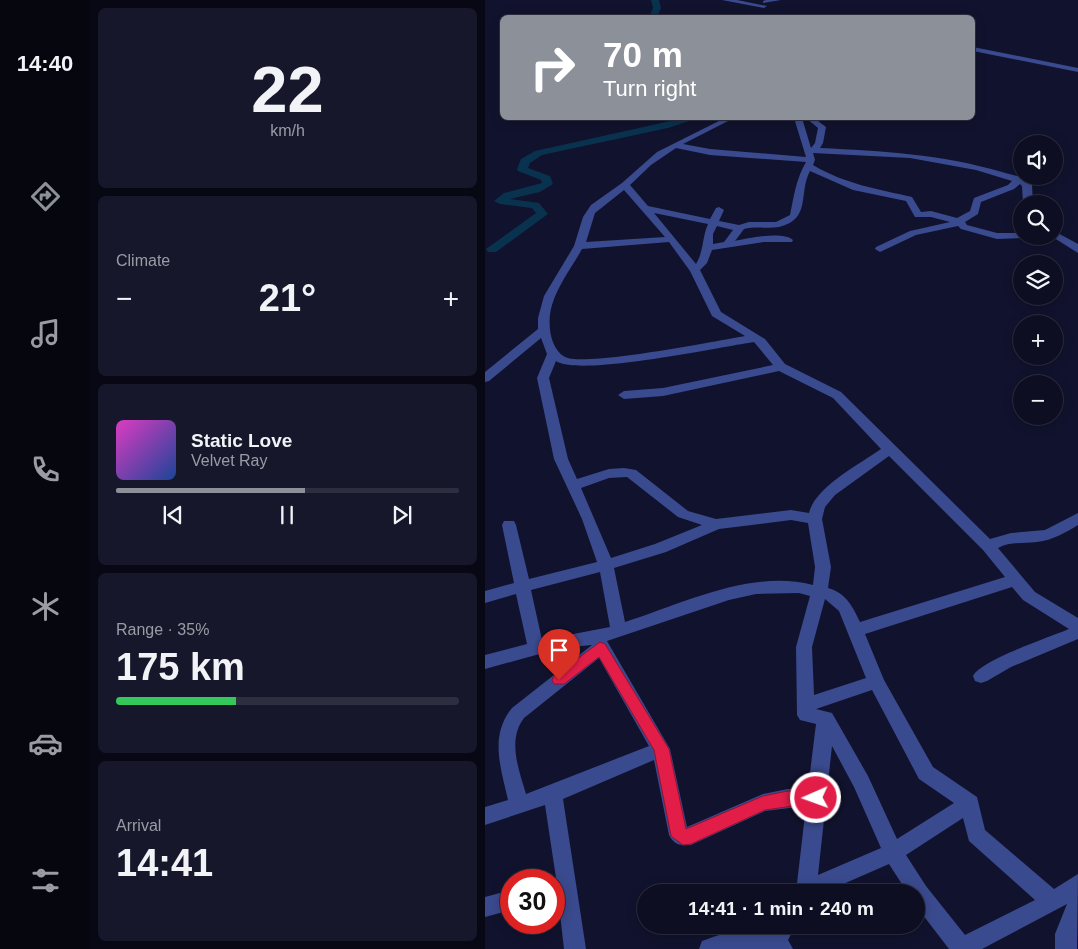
<!DOCTYPE html>
<meta charset="utf-8">
<style>
:root{--surface:#0d0e22;--page:#16172a;--text:#f1f3f6;--muted:#9a9ca5;--line:#2d2e40;--accent:#8c9099}
body{margin:0;font-family:Helvetica,sans-serif;background:var(--page);color:var(--text);height:100vh;display:flex;flex-direction:column;font-size:19px;white-space:nowrap}
*{box-sizing:border-box;margin:0}
p{font-size:16px;color:var(--muted)}
.icon{flex:none;width:28px;height:28px;fill:none;stroke:currentColor;stroke-width:2;stroke-linecap:round;stroke-linejoin:round}
.map{position:relative;flex:1;overflow:hidden}
.details{display:flex;flex-direction:column;gap:8px;padding:8px;background:#070813;width:395px}
.details>*{flex:none}
.hud{position:absolute;left:15px;top:15px;width:475px;height:105px;border-radius:8px;box-shadow:0 2px 12px #0003,0 0 0 1px var(--line);background:#8c9099;color:#fff;overflow:hidden}
.buttons{position:absolute;left:528px;top:135px;display:grid;gap:10px}
.buttons a{display:grid;place-items:center;width:50px;height:50px;border-radius:50%;background:var(--surface);box-shadow:0 2px 12px #0003,0 0 0 1px var(--line);font-size:25px}
.speed{position:absolute;left:15px;top:869px;display:flex;gap:10px;font-size:25px;font-weight:700;text-align:center}
.speed>*{display:grid;place-content:center;width:65px;height:65px;border-radius:50%;background:var(--surface);box-shadow:0 2px 12px #0003,0 0 0 1px var(--line);line-height:1}
.speed .limit{border:8px solid #d22;background:#fff;color:#111}
.pin{position:absolute;display:grid;place-items:center;width:42px;height:42px;color:#fff;margin:-51px -21px;border-radius:50% 50% 50% 0;rotate:-45deg;box-shadow:0 0 5px #0007}
.pin .icon{rotate:45deg}
.me{position:absolute;width:55px;margin:-28px;rotate:268deg;stroke-linejoin:round;filter:drop-shadow(0 0 4px #0008)}
.turn{display:flex;align-items:center;gap:18px;height:105px;padding:0 20px;font-size:22px}
.turn .icon{width:65px;height:65px;stroke-width:2.5}
.turn b{display:block;font-size:35px;line-height:42px}
.big{font-size:38px;font-weight:700;line-height:1.1}
.details .tile{flex:1;display:flex;flex-direction:column;justify-content:center;gap:8px;min-width:0;padding:0 18px;border-radius:8px;background:var(--page)}
.details .dial{align-items:center;gap:0}
.dial b{font-size:65px;line-height:1}
.song{display:flex;align-items:center;gap:15px}
.cover{width:60px;height:60px;border-radius:8px;background:linear-gradient(135deg,hsl(310 70% 55%),hsl(220 70% 35%))}
.played{height:5px;border-radius:2px;background:linear-gradient(90deg,var(--accent) 55%,var(--line) 55%)}
.keys{display:flex;justify-content:space-around;direction:ltr}
.heat{display:flex;justify-content:space-between;align-items:center;font-size:28px;direction:ltr}
.charge{height:8px;border-radius:4px;background:linear-gradient(90deg,#34c759 35%,var(--line) 0)}
.trip{position:absolute;left:152px;top:884px;width:288px;height:50px;border-radius:25px;background:var(--surface);box-shadow:0 2px 12px #0003,0 0 0 1px var(--line);font-weight:700;line-height:50px;text-align:center}
main{display:flex;flex:1;min-height:0}
.tab-bar{display:flex;flex-direction:column;width:90px;justify-content:space-around;align-items:center;background:#05060e;color:var(--muted)}
.tab-bar .icon{width:35px;height:35px}
.tab-bar .on{color:var(--accent)}
.tab-bar b{font-size:22px;color:var(--text)}
.map>svg:first-child{display:block}
</style>
<main>
<nav class="tab-bar">
<b>14:40</b>
<svg class="icon on" aria-label="directions" viewBox="0 0 24 24"><path d="M12 3l9 9-9 9-9-9zM9 14v-3h6M13 9l2 2-2 2"/></svg>
<svg class="icon" aria-label="music" viewBox="0 0 24 24"><path d="M9 18V5l10-2v13"/><circle cx="6" cy="18" r="3"/><circle cx="16" cy="16" r="3"/></svg>
<svg class="icon" aria-label="phone" viewBox="0 0 24 24"><path d="M5 4h4l2 5-3 2q2 4 5 5l2-3 5 2v4C11 20 4 13 5 4z"/></svg>
<svg class="icon" aria-label="climate" viewBox="0 0 24 24"><path d="M12 3v18M4 7l16 10M4 17L20 7"/></svg>
<svg class="icon" aria-label="car" viewBox="0 0 24 24"><path d="M5 17H2v-5l4-1 3-4h7l3 4 3 1v5h-3M9 17h6M6 11h13"/><circle cx="7" cy="17" r="2"/><circle cx="17" cy="17" r="2"/></svg>
<svg class="icon" aria-label="filters" viewBox="0 0 24 24"><path d="M4 7h16M4 17h16"/><circle cx="9" cy="7" r="2"/><circle cx="15" cy="17" r="2"/></svg>
</nav>
<section class="details">
<div class="tile dial"><b>22</b><p>km/h</p></div>
<div class="tile"><p>Climate</p>
<div class="heat"><a>−</a><b class="big">21°</b><a>+</a></div>
</div>
<div class="tile">
<div class="song"><i class="cover"></i><div><b>Static Love</b><p>Velvet Ray</p></div></div>
<div class="played"></div>
<div class="keys"><svg class="icon" aria-label="previous" viewBox="0 0 24 24"><path d="M18 5L8 12l10 7zM5 5v14"/></svg><svg class="icon" aria-label="pause" viewBox="0 0 24 24"><path d="M8 5v14M16 5v14"/></svg><svg class="icon" aria-label="next" viewBox="0 0 24 24"><path d="M6 5l10 7-10 7zM19 5v14"/></svg></div>
</div>
<div class="tile"><p>Range · 35%</p><b class="big">175 km</b><div class="charge"></div></div>
<div class="tile"><p>Arrival</p><b class="big">14:41</b></div>
</section>
<div class="map">
<svg width="593" height="949" viewBox="0 0 593 949">
<rect width="100%" height="100%" fill="#11122d"/>
<g fill="none" stroke-linecap="round" stroke-linejoin="round">
<!-- river -->
<g fill="#09324e" fill-rule="evenodd">
<polygon points="166,0 174,0 176,8 173,15 175,18 167,18 165,15 168,8"/>
<polygon points="199,118 213,118 183,128 57,155 45,163 43,168 65,176 68,184 55,192 25,199 54,203 63,214 11,252 3,252 1,249 51,213 47,208 15,204 9,201 19,193 57,183 56,180 33,171 32,169 36,159 50,151"/>
</g>
<!-- minor -->
<g fill="#3a4a8e" fill-rule="evenodd">
<polygon points="237,0 252,0 282,6 279,8"/>
<polygon points="281,0 296,0 278,3 278,1"/>
<polygon points="488,47 593,68 593,72 488,51"/>
<path d="M240 118H249L198 144 225 149 321 157 309 118H317L326 148 330 143 333 128 321 118H329L341 127 338 143 335 148C398 151 455 154 517 172 528 176 539 175 547 185L548 204H538L537 186 535 184 529 189 496 202 493 214 480 222 482 225 512 233H536V236H541L540 238 512 239 476 229 473 226 431 235 395 252 390 249 391 247 425 231 465 222 446 217H430L421 201 368 190 325 171C313 193 327 219 294 227 283 229 271 226 259 229L250 241C264 238 297 231 308 240L307 242H279L227 250 222 263 215 270 236 312 280 339 300 364 356 392 505 539 526 533 560 530 593 513V525C580 533 568 540 552 542 539 544 525 541 513 548L550 592 593 618V639L526 667 502 681 496 683 490 681 488 676C496 660 565 637 584 629L538 600 527 587 380 634 399 680 448 767 492 797 500 830 569 889 593 874 592 949H570V934L582 904 497 949H464L431 906V892H422L404 864 340 892H311L321 806 280 811 206 845C196 846 189 845 184 835L169 760 78 799 101 949H79L73 897 69 898V880H64L71 878 60 805 0 825V807L23 800C16 768 4 736 27 708L107 645 76 648 0 669V655L42 644 31 594 0 603V591L29 583 17 525 19 521H29L31 525 44 579 112 562 97 519 69 459 52 378 62 354 56 338 4 381 0 382V372L53 329V318L59 296 89 246 98 217 106 205 137 183 172 152ZM191 148 225 155 321 162C311 179 309 196 305 215L291 222H264L254 225 234 221 239 210 234 207 231 208 225 219 163 206 145 185 166 165ZM328 153 425 158 491 170 527 181 523 185 489 198 485 211 472 218 446 211 436 212 427 197C392 189 360 184 328 165L330 160ZM139 190 180 237 101 242 110 213ZM169 213 223 224C217 237 219 251 211 264ZM232 226 248 230 239 242 228 244V234ZM184 242 205 271 227 316 260 336C231 341 100 367 80 357 64 348 62 321 67 305 73 285 87 267 97 249ZM269 342 288 365 178 388 139 391 133 395 139 399 178 396 294 371 348 398 396 449C375 464 330 487 324 513L306 510 231 519 203 511 151 470 139 468 124 469 92 479 83 459 64 378 71 361C94 377 235 347 269 342ZM404 456 498 550 520 577 375 622C368 607 361 593 343 588L346 567 337 519 340 507 350 495ZM142 477 193 517 217 525 170 544 126 558 96 488 124 478ZM306 520 323 523 330 567 328 585C266 569 199 603 140 622L129 568 181 552 234 529ZM115 572 125 627 57 640 46 590ZM314 593 325 596 311 647 312 715 315 720 331 724 323 789H303L278 794 202 827 185 749 122 641 244 600 271 594ZM340 599 354 611 381 678 329 695 327 647ZM114 658 164 746 41 794C34 770 22 740 39 718ZM387 690 434 779 469 803 412 839 383 776 347 713 331 709ZM347 746 369 787 396 848 333 875ZM478 818 484 841 550 900 480 935 441 886 421 855Z"/>
<polygon points="569,231 593,244 593,253 566,236 569,236"/>
<polygon points="26,890 26,910 0,917 0,897"/>
<path d="M289 925H311L303 940 308 949H214L217 941C236 934 265 923 285 931Z"/>
</g>
</g>
<!-- route -->
<polygon fill="#e11d48" stroke="#92132f" points="115,642 120,644 184,749 201,829 278,796 303,791 331,790 337,793 339,798 337,802 280,810 206,844 198,845 186,836 169,750 114,657 79,684 69,684 67,680 69,676"/>
</svg>
<div class="buttons">
<a><svg class="icon" aria-label="sound" viewBox="0 0 24 24"><path d="M4 9h4l5-4v14l-5-4H4zM17 9q2 3 0 6"/></svg></a>
<a><svg class="icon" aria-label="search" viewBox="0 0 24 24"><circle cx="10" cy="10" r="6"/><path d="M15 15l6 6"/></svg></a>
<a><svg class="icon" aria-label="layers" viewBox="0 0 24 24"><path d="M12 4l9 5-9 5-9-5zM3 14l9 5 9-5"/></svg></a>
<a>+</a>
<a>−</a>
</div>
<div class="speed"><div class="limit">30</div></div>
<div class="pin" style="left:74px;top:680px;background:#d93025"><svg class="icon" aria-label="arrive" viewBox="0 0 24 24"><path d="M6 21V4h12l-3 4 3 4H6"/></svg></div>
<svg class="me" style="left:331px;top:798px" viewBox="-20 -20 40 40"><circle r="17" fill="#e11d48" stroke="#fff" stroke-width="3"/><path d="M0-11L8 9 0 5-8 9z" fill="#fff"/></svg>
<div class="trip">14:41 · 1 min · 240 m</div>
<div class="hud">
<div class="turn"><svg class="icon" aria-label="right" viewBox="0 0 24 24"><path d="M7 20v-9h11M14 6l5 5-5 5"/></svg><div><b>70 m</b>Turn right</div></div>
</div>
</div>
</main>
